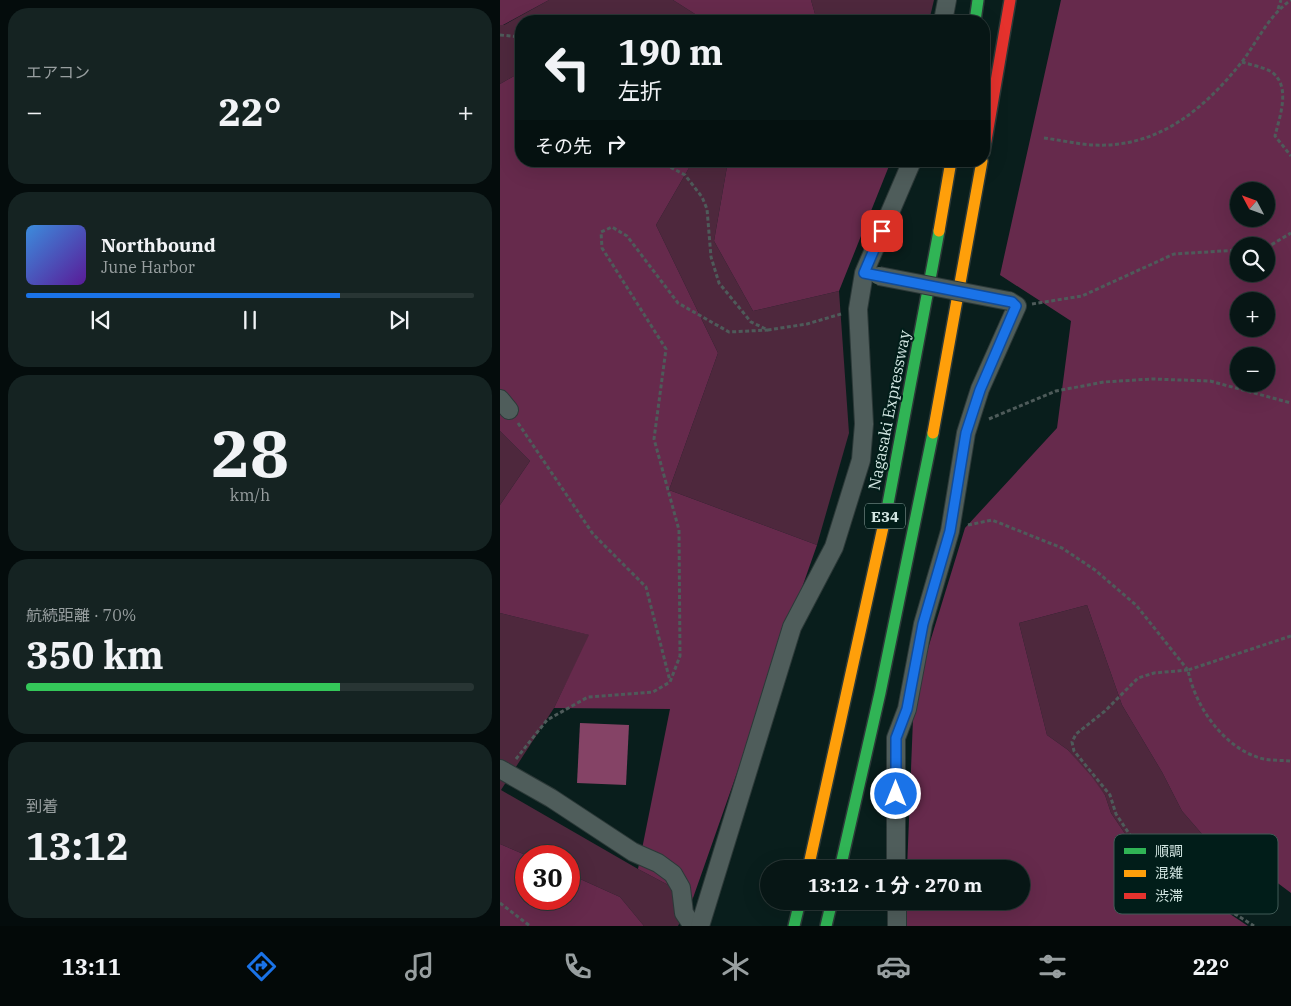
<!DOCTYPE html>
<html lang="ja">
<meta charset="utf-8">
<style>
:root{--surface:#071615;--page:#152322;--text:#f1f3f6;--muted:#989fa0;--line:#283534;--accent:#1a73e8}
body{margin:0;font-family:"IBM Plex Serif","Noto Sans JP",serif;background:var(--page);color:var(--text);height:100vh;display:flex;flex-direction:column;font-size:19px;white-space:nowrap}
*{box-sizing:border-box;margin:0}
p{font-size:16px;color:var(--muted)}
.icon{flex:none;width:28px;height:28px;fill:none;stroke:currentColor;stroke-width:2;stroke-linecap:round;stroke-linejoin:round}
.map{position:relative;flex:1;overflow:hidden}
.panel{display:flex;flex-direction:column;gap:8px;padding:8px;background:#040c0c;width:500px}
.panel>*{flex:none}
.top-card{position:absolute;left:15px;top:15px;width:475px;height:152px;border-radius:20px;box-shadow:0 5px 20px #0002,0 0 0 1px var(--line);background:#071615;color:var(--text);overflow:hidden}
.needle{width:32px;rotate:311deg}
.buttons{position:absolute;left:730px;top:182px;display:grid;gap:10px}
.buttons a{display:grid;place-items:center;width:45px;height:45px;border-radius:50%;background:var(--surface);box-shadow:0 5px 20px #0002,0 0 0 1px var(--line);font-size:25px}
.speed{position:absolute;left:15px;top:845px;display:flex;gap:10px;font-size:25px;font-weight:700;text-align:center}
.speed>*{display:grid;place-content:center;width:65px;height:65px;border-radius:50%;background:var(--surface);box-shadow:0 5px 20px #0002,0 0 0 1px var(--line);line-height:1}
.speed .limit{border:8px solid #d22;background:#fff;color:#111}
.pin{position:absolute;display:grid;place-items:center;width:42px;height:42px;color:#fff;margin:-21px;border-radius:10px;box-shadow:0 2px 8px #0006}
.me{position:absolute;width:55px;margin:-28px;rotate:0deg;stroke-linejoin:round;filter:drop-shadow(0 0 4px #0008)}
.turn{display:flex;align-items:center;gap:18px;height:105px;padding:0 20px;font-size:22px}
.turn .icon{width:65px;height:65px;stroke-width:2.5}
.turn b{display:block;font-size:35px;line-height:42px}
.then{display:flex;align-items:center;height:48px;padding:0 20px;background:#0003;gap:10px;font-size:19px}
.big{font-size:38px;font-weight:700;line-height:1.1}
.panel .tile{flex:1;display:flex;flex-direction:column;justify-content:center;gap:8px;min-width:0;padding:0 18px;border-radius:20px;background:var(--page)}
.panel .dial{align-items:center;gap:0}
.dial b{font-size:65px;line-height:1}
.song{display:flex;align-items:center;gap:15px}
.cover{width:60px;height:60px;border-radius:8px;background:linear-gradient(135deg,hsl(210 70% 55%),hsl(270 70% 35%))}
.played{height:5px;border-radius:2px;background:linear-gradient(90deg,var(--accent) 70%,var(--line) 70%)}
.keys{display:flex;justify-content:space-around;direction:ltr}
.heat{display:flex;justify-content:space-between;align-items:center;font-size:28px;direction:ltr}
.charge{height:8px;border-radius:4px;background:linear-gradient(90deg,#34c759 70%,var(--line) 0)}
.trip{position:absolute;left:260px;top:860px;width:270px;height:50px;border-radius:25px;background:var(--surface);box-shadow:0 5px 20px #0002,0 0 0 1px var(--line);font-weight:700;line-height:50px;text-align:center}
.menu{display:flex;height:80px;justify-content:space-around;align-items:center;background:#030908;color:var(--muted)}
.menu .icon{width:35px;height:35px}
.menu .selected{color:var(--accent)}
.menu b{font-size:22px;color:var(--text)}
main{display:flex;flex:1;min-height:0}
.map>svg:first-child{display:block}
</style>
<main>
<section class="panel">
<div class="tile"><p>エアコン</p>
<div class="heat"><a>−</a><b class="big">22°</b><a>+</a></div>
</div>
<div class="tile">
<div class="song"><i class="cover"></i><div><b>Northbound</b><p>June Harbor</p></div></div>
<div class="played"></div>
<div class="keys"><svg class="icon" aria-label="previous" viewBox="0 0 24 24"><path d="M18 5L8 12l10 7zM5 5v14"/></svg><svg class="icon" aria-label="pause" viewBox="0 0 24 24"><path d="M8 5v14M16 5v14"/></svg><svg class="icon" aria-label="next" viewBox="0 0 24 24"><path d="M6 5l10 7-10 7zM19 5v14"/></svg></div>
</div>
<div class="tile dial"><b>28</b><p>km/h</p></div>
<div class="tile"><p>航続距離 · 70%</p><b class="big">350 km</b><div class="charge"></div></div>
<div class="tile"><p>到着</p><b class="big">13:12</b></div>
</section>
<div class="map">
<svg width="791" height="926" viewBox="0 0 791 926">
<rect width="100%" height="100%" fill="#091e1c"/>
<!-- green -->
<g fill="#4e283d">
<polygon points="49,0 173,0 206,21 21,21 21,72 0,84 0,25 4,25"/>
<polygon points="311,0 434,0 429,21 317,21"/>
<polygon points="193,161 228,161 214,241 253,311 339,291 349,433 317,545 169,490 218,353 156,225"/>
<polygon points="0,431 30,461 0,505"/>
<polygon points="587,605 622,705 662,772 682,811 715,849 688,902 655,863 630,841 611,813 605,795 568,750 547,735 519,623"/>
<polygon points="0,613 90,635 54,708 1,790 138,869 193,898 178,926 144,926 120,897 69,874 69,856 28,856 0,844"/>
</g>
<!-- forest -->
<g fill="#662a4c" fill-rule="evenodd">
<polygon points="0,0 49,0 3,25 0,25"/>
<polygon points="173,0 311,0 317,21 206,21"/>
<path d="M561 0H791V893L755 866 715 849 682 811 662 772 622 705 587 605 519 623 547 735 568 750 592 777 605 795 611 813 630 841 655 863 688 901 709 910 727 912 748 926H405L406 901H521V869H407L414 694 465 528 557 428 571 321 500 275ZM739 191H766V219H739ZM739 246H766V274H739ZM739 301H766V329H739ZM739 356H766V384H739Z"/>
<polygon points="21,72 21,161 193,161 156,225 218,353 169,490 317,545 193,898 138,869 170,709 54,708 89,635 0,613 0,505 30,461 0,431 0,84"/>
<polygon points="228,161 391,161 339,291 253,311 214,241"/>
<polygon points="0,844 28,856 26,899 69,899 69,874 120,897 144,926 0,926"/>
</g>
<!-- water -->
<polygon fill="#854366" points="80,723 129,725 126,785 77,783"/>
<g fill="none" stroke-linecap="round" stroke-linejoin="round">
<defs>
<g id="street">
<polyline points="443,21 447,0"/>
<polyline points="0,399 9,410"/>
<polyline points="0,769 51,798 133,852 158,863 173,874 181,888 184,913 193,926"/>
<polyline points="396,869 396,738 407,709 423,624 450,531 466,433 480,389 517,306 509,301"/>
<polyline points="397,901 397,926"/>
<polyline points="200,926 292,627 334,547 361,460 364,424 358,309 364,273 412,161"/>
</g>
<g id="fast">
<polyline points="475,21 478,0"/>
<polyline points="387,509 439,231"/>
<polyline points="340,869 380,693 433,433"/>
<polyline points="294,926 300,901"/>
<polyline points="326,926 332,901"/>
</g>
<g id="slow">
<polyline points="439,231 451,161"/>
<polyline points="433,433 482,161"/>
<polyline points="308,869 387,509"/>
</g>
<polyline id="jam" points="484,152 510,0"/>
</defs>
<!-- street casing -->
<use href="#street" stroke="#2c3938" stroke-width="20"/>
<!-- fast casing -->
<use href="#fast" stroke="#2c3938" stroke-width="14"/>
<!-- slow casing -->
<use href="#slow" stroke="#2c3938" stroke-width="14"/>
<!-- jam casing -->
<use href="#jam" stroke="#2c3938" stroke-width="14"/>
<!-- path -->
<g stroke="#4e5b5a" stroke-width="3" stroke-dasharray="4 2.5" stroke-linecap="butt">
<polyline points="778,9 781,0"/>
<polyline points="0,35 21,37"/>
<path d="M742 62C751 65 763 67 772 72 791 87 780 115 775 136L791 156"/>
<path d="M544 138C560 140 577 144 593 145 658 148 703 110 741 63 758 41 768 16 791 0"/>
<polyline points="159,161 185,175 202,197 207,209 211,257 219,283 251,322 268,330 307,324 341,314"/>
<polyline points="766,248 791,233"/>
<polyline points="532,304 582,296 674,254 739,250"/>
<polyline points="489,419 556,391 604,382 652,379 710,381 791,403"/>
<polyline points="18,423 93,534 146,587 170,681"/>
<polyline points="468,525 492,520 562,548 595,570 636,605 687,669"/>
<path d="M791 636 688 670C695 706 723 747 760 758 770 761 781 760 791 761"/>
<polyline points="688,670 654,673 638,678 605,711 576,734 572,742 574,751 610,795 616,814 630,835 658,861 690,898 698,903 724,907 754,926"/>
<polyline points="16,759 47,720 88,697 153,692 170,682 180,656 179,530 154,439 166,349 102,248 101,232 112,227 127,236 178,303 229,332 268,330"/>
<polyline points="0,903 30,926"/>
</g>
<!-- street -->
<use href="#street" stroke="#4f5d5b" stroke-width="18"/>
<!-- fast -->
<use href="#fast" stroke="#30b455" stroke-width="11"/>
<!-- slow -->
<use href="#slow" stroke="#ff9f0a" stroke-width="11"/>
<!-- jam -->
<use href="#jam" stroke="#e5322d" stroke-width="11"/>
<defs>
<polyline id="street-bridge" points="379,276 509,301"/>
</defs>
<!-- street-bridge casing -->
<use href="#street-bridge" stroke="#2c3938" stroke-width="20" stroke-linecap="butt"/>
<!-- street-bridge -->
<use href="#street-bridge" stroke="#4f5d5b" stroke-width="18"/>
</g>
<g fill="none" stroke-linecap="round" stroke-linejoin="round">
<defs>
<polyline id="route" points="382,231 364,273 512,302 516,306 480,390 466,433 450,531 423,624 407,709 396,738 396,794"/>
</defs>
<!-- route casing -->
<use href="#route" stroke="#114b97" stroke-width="12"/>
<!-- route -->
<use href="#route" stroke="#1a73e8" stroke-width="9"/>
</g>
<g text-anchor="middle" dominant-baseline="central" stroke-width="4" stroke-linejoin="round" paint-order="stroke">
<!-- shield labels -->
<rect fill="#011d19" stroke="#94aaa6" stroke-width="1" x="365" y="503.5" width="40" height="25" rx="4"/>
<g font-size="15" font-weight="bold" fill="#d3e7e3">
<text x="385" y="516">E34</text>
</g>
<!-- street labels -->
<g font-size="16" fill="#d3e7e3" stroke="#011d19">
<text transform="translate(389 410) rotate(-79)">Nagasaki Expressway</text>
</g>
</g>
<!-- legend -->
<rect x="614" y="834" width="164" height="80" rx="8" fill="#011d19" stroke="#405a56" stroke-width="1"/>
<rect x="624" y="848" width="22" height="6" fill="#30b455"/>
<rect x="624" y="870" width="22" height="7" fill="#ff9f0a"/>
<rect x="624" y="893" width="22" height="6" fill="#e5322d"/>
<g font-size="14" fill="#d3e7e3">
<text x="655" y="856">順調</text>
<text x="655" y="878">混雑</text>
<text x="655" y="901">渋滞</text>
</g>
</svg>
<div class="buttons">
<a><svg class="needle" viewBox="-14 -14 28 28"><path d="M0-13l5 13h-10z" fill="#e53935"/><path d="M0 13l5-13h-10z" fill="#989fa0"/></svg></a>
<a><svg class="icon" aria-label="search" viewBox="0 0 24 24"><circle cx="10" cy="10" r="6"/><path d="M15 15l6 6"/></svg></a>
<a>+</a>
<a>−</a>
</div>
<div class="speed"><div class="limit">30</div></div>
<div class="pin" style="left:382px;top:231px;background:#d93025"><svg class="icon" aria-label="arrive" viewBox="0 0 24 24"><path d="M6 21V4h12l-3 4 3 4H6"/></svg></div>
<svg class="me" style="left:396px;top:794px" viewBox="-20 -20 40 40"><circle r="17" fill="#1a73e8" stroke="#fff" stroke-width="3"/><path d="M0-11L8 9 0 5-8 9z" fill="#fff"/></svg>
<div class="trip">13:12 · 1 分 · 270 m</div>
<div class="top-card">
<div class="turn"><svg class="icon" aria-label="left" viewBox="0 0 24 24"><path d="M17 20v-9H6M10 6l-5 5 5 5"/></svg><div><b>190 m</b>左折</div></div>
<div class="then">その先<svg class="icon" aria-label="right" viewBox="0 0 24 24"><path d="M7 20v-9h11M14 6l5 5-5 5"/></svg></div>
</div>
</div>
</main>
<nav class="menu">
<b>13:11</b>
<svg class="icon selected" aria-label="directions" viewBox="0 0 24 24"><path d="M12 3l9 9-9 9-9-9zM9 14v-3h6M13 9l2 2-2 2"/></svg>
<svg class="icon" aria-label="music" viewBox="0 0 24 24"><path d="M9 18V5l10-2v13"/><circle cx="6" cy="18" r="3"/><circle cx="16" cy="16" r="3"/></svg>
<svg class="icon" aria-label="phone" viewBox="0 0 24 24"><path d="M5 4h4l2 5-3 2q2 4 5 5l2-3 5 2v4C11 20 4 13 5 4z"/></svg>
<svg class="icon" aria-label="climate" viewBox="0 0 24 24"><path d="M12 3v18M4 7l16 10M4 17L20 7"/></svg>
<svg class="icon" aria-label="car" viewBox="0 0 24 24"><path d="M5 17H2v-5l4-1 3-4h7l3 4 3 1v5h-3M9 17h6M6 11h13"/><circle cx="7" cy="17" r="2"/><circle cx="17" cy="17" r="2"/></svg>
<svg class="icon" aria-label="filters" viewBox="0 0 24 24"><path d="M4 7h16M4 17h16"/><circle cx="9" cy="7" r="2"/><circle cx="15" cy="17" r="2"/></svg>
<b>22°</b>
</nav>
